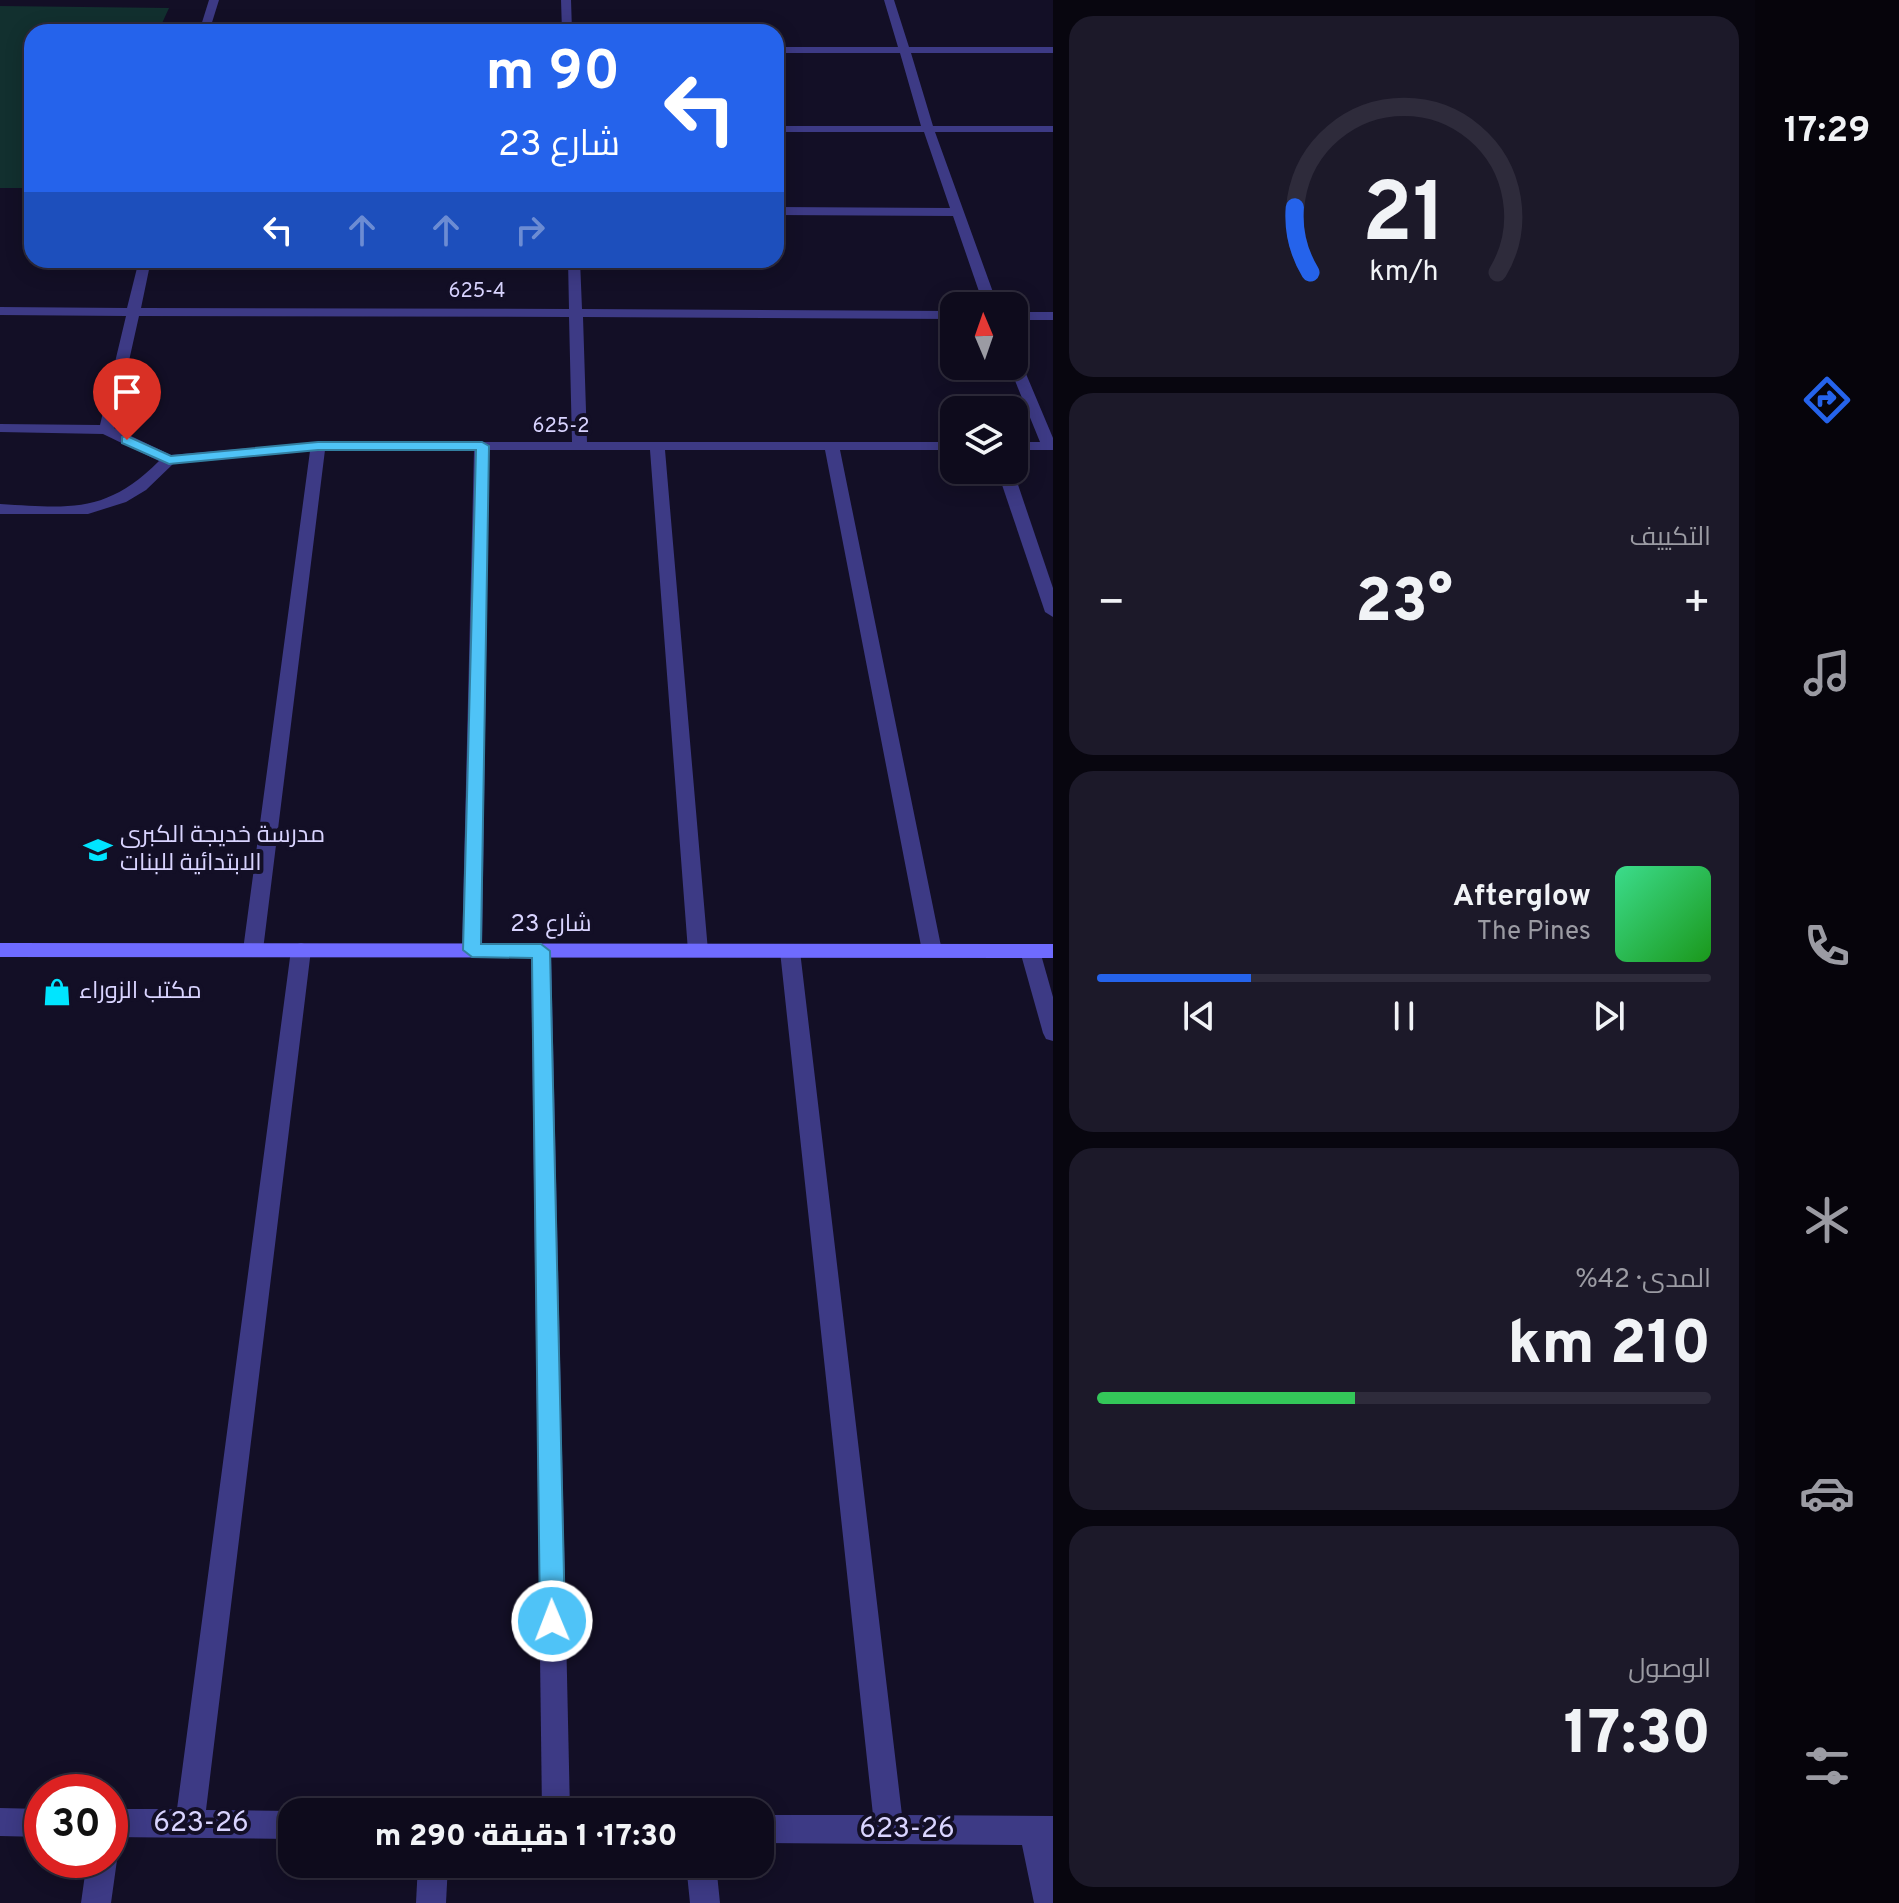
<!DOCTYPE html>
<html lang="ar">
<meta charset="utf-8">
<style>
:root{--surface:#0e0b1c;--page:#1c1929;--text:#f1f3f6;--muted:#9b9ba3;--line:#2e2b3b;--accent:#2563eb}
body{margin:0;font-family:Overpass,Cairo,sans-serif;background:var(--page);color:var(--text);direction:rtl;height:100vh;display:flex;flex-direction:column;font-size:30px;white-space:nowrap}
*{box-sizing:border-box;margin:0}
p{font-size:26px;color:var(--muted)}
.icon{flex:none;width:44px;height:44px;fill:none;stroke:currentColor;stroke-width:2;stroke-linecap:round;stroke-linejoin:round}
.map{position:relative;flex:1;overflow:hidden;direction:ltr}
.drawer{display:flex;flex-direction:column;gap:16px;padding:16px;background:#08060f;width:702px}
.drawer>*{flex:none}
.banner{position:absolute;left:24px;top:24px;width:760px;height:244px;border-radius:24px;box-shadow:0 4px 20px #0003,0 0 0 2px var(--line);direction:rtl;background:#2563eb;color:#fff;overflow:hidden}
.needle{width:52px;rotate:358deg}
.controls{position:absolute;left:940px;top:292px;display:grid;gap:16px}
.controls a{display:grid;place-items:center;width:88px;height:88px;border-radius:16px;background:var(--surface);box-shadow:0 4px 20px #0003,0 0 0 2px var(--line);font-size:40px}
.speed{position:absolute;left:24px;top:1774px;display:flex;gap:16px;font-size:40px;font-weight:700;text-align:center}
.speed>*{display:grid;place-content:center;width:104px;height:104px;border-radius:50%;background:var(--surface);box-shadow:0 4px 20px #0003,0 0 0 2px var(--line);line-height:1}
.speed .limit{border:12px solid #d22;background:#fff;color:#111}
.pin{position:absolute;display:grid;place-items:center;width:68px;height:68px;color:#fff;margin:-82px -34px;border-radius:50% 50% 50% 0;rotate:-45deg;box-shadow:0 0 8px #0007}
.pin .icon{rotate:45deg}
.me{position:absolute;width:88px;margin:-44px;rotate:359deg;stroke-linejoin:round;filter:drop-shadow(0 0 6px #0008)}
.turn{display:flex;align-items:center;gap:28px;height:168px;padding:0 32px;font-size:36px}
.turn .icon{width:104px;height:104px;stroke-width:2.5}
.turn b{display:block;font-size:56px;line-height:68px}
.lanes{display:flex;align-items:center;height:76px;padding:0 32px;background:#0003;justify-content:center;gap:40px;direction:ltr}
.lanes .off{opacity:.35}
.big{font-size:60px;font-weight:800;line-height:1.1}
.drawer .tile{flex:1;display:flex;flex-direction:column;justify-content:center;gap:12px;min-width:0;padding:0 28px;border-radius:24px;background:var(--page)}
.drawer .dial{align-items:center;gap:0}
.dial svg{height:208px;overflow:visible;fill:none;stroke:var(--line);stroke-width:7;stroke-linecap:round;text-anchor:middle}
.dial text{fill:var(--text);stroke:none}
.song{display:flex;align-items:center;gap:24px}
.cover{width:96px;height:96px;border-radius:12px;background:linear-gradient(135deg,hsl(150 70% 55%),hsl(120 70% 35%))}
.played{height:8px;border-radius:4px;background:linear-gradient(90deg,var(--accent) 25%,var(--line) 25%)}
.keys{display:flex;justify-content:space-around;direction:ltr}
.heat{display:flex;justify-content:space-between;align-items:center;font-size:44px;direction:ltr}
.charge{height:12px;border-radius:6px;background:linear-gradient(90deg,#34c759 42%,var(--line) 0)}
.trip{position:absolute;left:278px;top:1798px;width:496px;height:80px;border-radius:24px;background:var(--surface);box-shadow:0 4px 20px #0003,0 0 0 2px var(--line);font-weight:800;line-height:80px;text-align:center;direction:rtl}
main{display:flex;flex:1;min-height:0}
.dock{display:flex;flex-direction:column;width:144px;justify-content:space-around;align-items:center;background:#06040b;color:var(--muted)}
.dock .icon{width:56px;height:56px}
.dock .selected{color:var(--accent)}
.dock b{font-size:36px;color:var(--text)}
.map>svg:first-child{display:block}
</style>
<main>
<nav class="dock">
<b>17:29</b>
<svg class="icon selected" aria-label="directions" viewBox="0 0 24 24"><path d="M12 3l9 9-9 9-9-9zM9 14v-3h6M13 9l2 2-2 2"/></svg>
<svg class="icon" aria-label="music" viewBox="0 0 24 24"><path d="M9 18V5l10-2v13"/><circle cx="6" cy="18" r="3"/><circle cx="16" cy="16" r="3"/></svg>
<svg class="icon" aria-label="phone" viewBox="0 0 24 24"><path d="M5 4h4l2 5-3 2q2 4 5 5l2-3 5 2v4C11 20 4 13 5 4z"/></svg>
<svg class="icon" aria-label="climate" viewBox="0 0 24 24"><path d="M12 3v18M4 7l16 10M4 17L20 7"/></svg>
<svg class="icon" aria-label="car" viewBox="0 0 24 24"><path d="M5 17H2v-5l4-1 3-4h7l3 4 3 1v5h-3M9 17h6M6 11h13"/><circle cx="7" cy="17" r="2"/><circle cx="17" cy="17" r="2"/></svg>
<svg class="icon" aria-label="filters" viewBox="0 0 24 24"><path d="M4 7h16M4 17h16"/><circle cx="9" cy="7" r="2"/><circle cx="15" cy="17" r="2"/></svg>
</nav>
<section class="drawer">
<div class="tile dial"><svg viewBox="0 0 100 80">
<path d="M14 69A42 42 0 1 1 86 69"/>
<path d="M14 69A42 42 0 0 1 8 44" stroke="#2563eb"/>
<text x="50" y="56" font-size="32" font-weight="700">21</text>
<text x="50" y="72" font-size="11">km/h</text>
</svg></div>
<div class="tile"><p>التكييف</p>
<div class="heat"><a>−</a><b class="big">23°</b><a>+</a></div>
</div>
<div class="tile">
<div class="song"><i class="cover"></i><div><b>Afterglow</b><p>The Pines</p></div></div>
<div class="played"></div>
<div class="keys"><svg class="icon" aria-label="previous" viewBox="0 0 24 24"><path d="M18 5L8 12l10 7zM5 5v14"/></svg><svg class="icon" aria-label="pause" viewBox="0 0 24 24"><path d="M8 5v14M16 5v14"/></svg><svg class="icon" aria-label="next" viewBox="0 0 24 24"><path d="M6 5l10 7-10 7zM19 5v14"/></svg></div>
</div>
<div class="tile"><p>المدى · 42%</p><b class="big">210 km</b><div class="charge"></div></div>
<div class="tile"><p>الوصول</p><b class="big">17:30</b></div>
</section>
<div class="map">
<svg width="1053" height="1903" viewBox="0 0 1053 1903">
<rect width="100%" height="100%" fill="#130f26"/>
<!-- green -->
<polygon fill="#12302f" points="0,6 169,8 158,32 32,32 32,188 0,188"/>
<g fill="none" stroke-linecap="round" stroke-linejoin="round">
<!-- street -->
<g fill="#3d3a85" fill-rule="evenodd">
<polygon points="209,0 219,0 209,32 199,32"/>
<polygon points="561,0 571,0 572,32 562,32"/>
<polygon points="884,0 894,0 909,47 1053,47 1053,53 911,53 933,126 1053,126 1053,132 935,132 998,306 984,306 953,216 776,215 776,207 950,208 924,132 776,132 776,126 921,126 900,53 776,53 776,47 898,47"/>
<path d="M139 260H151L141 308 569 309 568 260H580L582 309 954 311V319L583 317 587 442H954V450H840L942 951 939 956H925L922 951 825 450H665L708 951 705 956H691L688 951 650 450H489L482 950 479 955H465L462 950 474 450H325L263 950 260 955H246L243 950 310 451 173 464 146 490 126 502 88 514H0V504C70 508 106 514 159 461L103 434 0 432V424L100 425 126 316 0 315V307L127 308ZM139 316 569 317 572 442H318L171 455 114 428Z"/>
<rect x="1014" y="312" width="39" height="8"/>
<polygon points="1014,358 1021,362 1053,438 1053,450 1014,450 1014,442 1040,442 1009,366 1014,366"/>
<polygon points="997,470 1013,470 1053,588 1053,617 1045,612"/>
<polygon points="301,943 308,945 311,950 206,1810 292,1811 296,1812 292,1812 292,1839 110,1837 110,1809 177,1809 291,950 294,945"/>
<polygon points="541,944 548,946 551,951 570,1812 542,1812 531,951 534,946"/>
<polygon points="790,944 797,946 800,951 902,1815 1053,1816 1053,1903 1034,1903 1022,1845 760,1843 760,1815 873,1815 780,951 783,946"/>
<polygon points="1030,944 1037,946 1040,951 1053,997 1053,1041 1046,1039 1043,1033 1020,951 1023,946"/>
<polygon points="0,1808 42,1809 42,1837 0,1836"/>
<polygon points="110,1849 117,1860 111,1903 81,1903 87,1860 110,1860"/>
<polygon points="418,1864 448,1864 446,1903 416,1903"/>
<polygon points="686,1864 716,1864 720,1903 690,1903"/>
</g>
<!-- secondary -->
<polygon fill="#6f6bff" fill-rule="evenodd" points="0,943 1053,944 1053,958 0,957"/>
</g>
<!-- route -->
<polygon fill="#4fc3f7" stroke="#337fa1" stroke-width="2" points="127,436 171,456 318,442 482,442 489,446 481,944 541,944 550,951 565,1621 561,1629 552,1633 544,1629 540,1621 532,958 472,957 463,950 476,450 318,450 169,464 122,443 122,437"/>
<!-- icons -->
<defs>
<symbol id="school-bare" viewBox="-9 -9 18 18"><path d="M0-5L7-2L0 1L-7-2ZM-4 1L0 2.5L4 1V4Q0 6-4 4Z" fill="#00e5ff" stroke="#130f26" stroke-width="2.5" paint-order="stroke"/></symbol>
<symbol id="shop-bare" viewBox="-9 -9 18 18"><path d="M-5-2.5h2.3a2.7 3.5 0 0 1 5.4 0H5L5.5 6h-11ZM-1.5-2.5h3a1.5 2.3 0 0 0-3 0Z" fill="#00e5ff" stroke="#130f26" stroke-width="2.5" paint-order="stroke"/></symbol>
</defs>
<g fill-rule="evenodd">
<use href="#school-bare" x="78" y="830" width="40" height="40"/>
<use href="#shop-bare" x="37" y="972" width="40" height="40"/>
</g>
<g text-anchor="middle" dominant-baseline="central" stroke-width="8" stroke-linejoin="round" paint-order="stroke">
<!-- far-street labels -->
<g font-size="20" fill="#d9d4ff" stroke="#130f26">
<text x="477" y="292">625-4</text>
<text x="561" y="427">625-2</text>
</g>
<!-- poi labels -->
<g font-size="24" fill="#d9d4ff" stroke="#130f26" text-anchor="start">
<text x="120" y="836">مدرسة خديجة الكبرى<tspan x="120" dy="28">الابتدائية للبنات</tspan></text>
<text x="79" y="992">مكتب الزوراء</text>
</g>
<!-- street labels -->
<g font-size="24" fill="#d9d4ff" stroke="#130f26">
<text x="551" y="925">شارع 23</text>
</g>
<!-- near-street labels -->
<g font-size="28" fill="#d9d4ff" stroke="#130f26">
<text x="201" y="1824">623-26</text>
<text x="907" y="1830">623-26</text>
</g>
</g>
</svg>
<div class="controls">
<a><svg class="needle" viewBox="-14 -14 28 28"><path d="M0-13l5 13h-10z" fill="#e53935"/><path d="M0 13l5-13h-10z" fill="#9b9ba3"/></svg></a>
<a><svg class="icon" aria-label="layers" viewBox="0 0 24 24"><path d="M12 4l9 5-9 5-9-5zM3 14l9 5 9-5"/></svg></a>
</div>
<div class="speed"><div class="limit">30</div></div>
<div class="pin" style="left:127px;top:440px;background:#d93025"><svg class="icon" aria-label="arrive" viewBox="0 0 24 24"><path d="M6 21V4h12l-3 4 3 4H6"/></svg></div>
<svg class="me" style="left:552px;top:1621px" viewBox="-20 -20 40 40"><circle r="17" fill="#4fc3f7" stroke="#fff" stroke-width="3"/><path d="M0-11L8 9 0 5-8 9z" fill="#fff"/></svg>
<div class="trip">17:30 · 1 دقيقة · 290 m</div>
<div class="banner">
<div class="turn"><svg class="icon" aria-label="left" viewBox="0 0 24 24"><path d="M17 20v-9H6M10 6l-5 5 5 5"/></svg><div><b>90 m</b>شارع 23</div></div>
<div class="lanes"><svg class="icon" aria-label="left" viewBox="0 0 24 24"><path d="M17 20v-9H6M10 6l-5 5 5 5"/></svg><svg class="icon off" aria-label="ahead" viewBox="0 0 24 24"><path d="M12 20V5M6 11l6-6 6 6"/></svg><svg class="icon off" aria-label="ahead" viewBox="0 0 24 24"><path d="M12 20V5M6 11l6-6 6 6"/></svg><svg class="icon off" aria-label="right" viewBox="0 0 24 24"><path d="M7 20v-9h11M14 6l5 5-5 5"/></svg></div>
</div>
</div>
</main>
